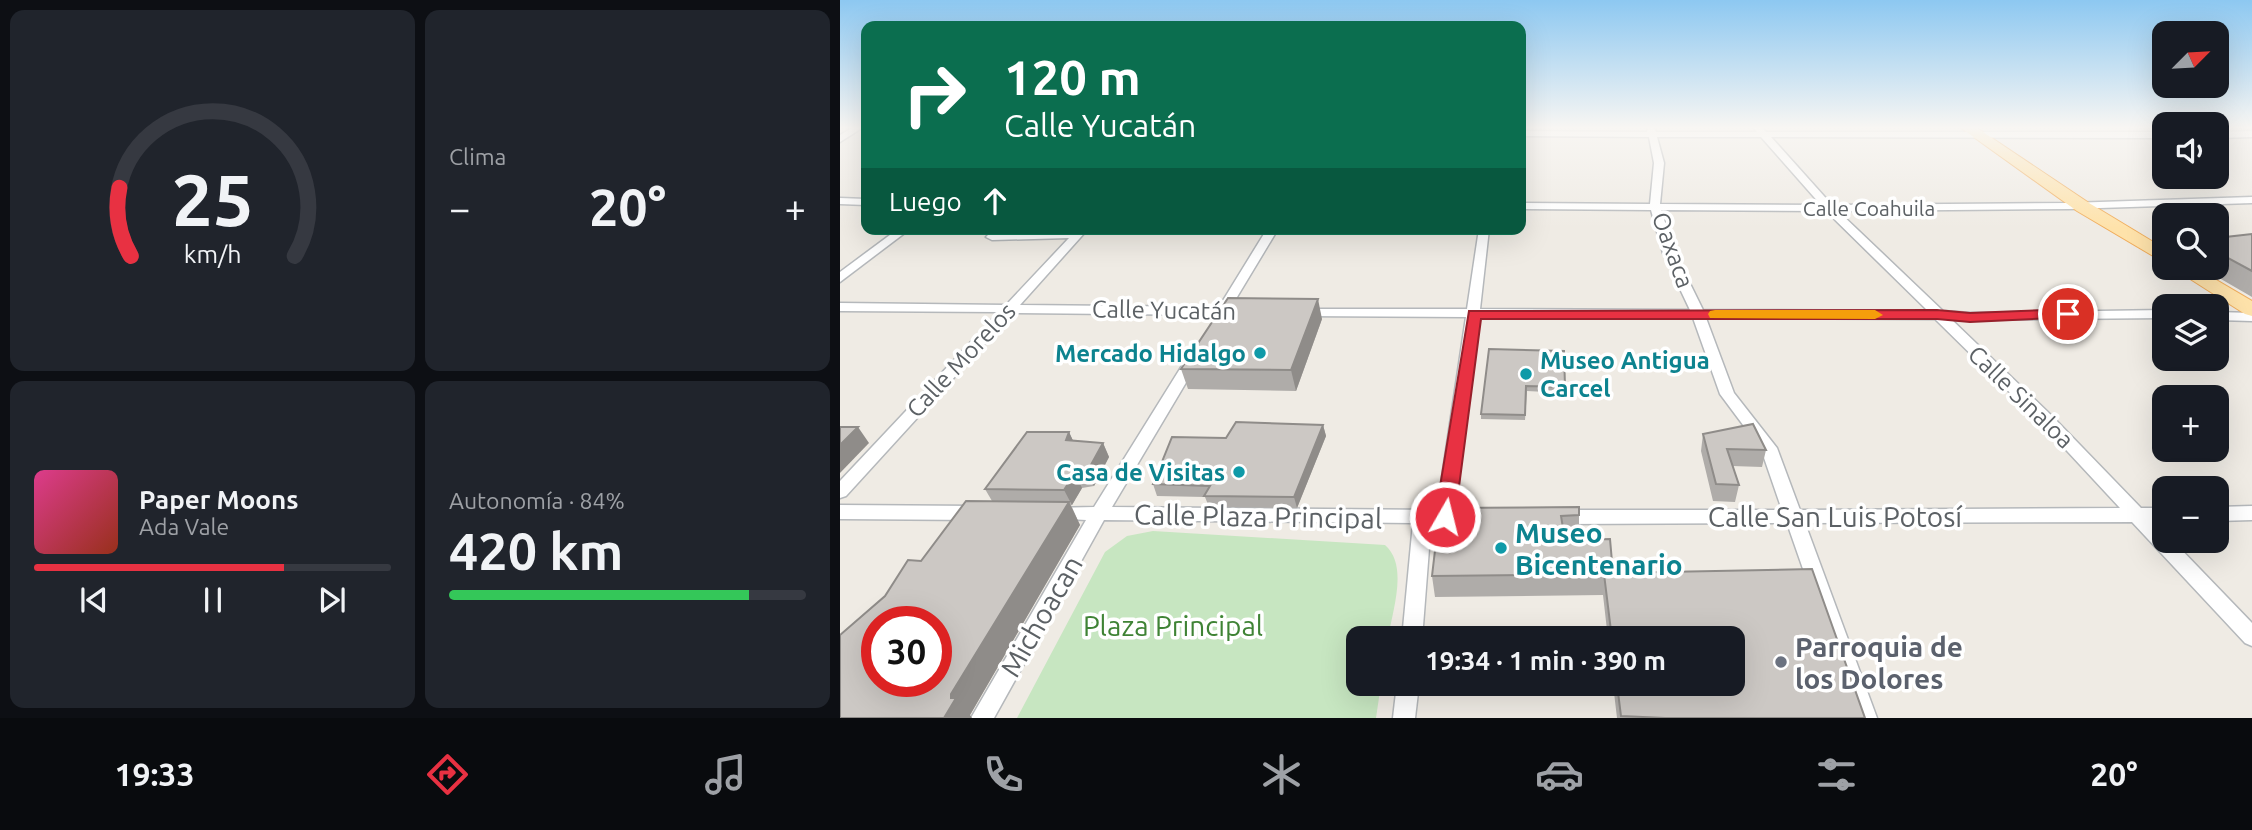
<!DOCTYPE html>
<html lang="es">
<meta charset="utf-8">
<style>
:root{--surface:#171b24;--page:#20242c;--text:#f1f3f6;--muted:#9ea1a6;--line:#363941;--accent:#e83142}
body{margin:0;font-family:Ubuntu,sans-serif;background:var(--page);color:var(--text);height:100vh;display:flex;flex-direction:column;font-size:26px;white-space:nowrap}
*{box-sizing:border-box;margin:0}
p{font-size:23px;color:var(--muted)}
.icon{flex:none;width:38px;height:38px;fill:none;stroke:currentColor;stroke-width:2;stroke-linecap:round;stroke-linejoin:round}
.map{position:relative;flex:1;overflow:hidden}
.sheet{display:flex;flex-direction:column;gap:10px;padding:10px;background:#0d0f14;width:840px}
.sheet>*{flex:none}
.guide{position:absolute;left:21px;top:21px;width:665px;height:214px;border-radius:14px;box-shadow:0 7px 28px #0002;background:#0b6e4f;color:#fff;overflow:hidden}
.needle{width:46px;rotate:66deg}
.controls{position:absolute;left:1312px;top:21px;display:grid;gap:14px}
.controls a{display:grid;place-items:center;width:77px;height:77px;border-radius:14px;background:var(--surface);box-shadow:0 7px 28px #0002;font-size:35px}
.speed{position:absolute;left:21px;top:606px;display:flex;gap:14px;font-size:35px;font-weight:700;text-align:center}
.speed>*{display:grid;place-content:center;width:91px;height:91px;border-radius:50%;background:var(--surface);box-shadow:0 7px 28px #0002;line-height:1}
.speed .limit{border:10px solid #d22;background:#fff;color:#111}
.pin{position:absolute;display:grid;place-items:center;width:60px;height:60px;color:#fff;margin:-30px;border:4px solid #fff;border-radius:50%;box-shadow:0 2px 7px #0007}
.me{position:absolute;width:77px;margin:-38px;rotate:8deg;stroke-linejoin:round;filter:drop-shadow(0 0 5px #0008)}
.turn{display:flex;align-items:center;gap:24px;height:147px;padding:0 28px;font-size:32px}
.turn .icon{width:91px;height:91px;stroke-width:2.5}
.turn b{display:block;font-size:49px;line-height:60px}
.then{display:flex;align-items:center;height:66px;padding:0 28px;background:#0003;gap:14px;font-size:26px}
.big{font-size:52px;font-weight:600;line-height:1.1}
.sheet .tile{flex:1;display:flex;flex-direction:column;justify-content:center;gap:10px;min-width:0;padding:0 24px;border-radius:14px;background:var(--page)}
.sheet .dial{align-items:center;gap:0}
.dial svg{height:182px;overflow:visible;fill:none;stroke:var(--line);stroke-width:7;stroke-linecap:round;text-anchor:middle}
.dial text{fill:var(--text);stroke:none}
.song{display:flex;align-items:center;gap:21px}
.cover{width:84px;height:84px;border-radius:10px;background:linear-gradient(135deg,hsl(330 70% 55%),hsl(10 70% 35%))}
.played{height:7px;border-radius:4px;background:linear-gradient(90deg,var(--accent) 70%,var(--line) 70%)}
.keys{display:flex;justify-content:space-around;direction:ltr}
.heat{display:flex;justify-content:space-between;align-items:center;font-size:38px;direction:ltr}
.charge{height:10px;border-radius:5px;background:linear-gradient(90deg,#34c759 84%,var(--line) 0)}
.sheet .tiles{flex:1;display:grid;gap:10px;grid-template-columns:repeat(2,1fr)}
.trip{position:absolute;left:506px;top:626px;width:399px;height:70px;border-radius:14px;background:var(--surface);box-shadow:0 7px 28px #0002;font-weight:600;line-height:70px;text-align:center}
.dock{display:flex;height:112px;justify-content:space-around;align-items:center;background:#090b0e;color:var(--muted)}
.dock .icon{width:49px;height:49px}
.dock .on{color:var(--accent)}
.dock b{font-size:32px;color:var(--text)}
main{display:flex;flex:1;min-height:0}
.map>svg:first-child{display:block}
</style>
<main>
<section class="sheet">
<div class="tiles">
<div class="tile dial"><svg viewBox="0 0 100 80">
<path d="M14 69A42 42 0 1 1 86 69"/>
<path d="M14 69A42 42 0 0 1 9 39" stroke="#e83142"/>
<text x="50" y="56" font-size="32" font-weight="700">25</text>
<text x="50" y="72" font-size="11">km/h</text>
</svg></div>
<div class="tile"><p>Clima</p>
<div class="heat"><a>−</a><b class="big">20°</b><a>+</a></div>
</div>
<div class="tile">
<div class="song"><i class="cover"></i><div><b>Paper Moons</b><p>Ada Vale</p></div></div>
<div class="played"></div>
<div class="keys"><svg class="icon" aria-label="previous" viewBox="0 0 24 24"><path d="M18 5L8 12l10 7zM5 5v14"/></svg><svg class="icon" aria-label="pause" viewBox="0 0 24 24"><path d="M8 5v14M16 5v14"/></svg><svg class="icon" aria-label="next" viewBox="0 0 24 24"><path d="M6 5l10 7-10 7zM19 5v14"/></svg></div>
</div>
<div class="tile"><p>Autonomía · 84%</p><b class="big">420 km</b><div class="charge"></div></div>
</div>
</section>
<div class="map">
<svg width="1412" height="718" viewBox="0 0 1412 718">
<rect width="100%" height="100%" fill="#efebe4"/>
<!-- green -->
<path fill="#c7e6c1" d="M313 531 545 545C569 566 552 611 548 639H518V684H541L536 718H177L265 552 287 536Z"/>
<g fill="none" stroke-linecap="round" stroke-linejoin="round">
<defs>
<g id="street">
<polygon points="12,128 22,128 0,142 0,135"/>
<path d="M808 128H814L816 132H917L914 128H922L926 132H1325V138L931 137 992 205 1229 203 1412 197V203L1229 209 998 211 1103 311 1130 313 1325 310V318L1112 320 1212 416 1301 508H1325V522H1314L1325 533V541H1333L1412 623V646L1405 643 1292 522 965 523 1037 718H1015L947 523 721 524 715 522 712 517 715 512 721 510H942L921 449 880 394 853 318 639 317 615 510 622 512 625 517 622 522 591 523 582 639H562L573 523 264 520 154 718H131L246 520 211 518 208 513 211 508 254 507 348 356 353 355 360 359 272 507 597 510 626 317 462 316 457 315 456 312 457 309H627L639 229H649L640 309 850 310 823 253 811 210 681 209V203L810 204 814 163 809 137 681 136V131L807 132ZM817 137H921L981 205 820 204 824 163ZM821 210 986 211 1088 311 863 310 835 253ZM866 318 1095 319 1202 424 1280 508 960 510 937 448 894 393Z"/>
<polygon points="1412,131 1412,137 1377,138 1377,132"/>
<polygon points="0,198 26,199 26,205 0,204"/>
<polygon points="58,229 70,229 0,282 0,272"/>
<polygon points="248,229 180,305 379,307 427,229 438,229 391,307 401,308 402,311 401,314 387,315 380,319 374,315 173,313 6,496 0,498 0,481 159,312 0,311 0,303 166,305 229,238 152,240 146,237 148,235"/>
<polygon points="1377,312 1412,313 1412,321 1377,320"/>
<polygon points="0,505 137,506 143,508 146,513 143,518 137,520 0,519"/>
<polygon points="1412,506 1412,520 1377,521 1377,507"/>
<polygon points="557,684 579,684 575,718 553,718"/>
</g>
<g id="primary">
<polygon points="1121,128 1137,128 1249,203 1325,249 1325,263 1237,211"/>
<polygon points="1333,268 1356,268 1412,301 1412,316 1405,314"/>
</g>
</defs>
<!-- street casing -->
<use href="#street" stroke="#b5b8bb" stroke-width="3"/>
<!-- primary casing -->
<use href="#primary" stroke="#f0ad5c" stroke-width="2"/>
<!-- street -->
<use href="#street" fill="#fff" fill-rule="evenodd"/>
<!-- primary -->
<use href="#primary" fill="#fee2aa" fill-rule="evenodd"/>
</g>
<!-- wall -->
<g fill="#afaca9">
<polygon points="1412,234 1412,297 1362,268 1377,268 1377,238"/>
<polygon points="482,319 456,391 348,389 341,369"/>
<polygon points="724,351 725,393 687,391 685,420 641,419 641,414"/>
<polygon points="483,425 486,436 457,508 369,507 365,497 317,496 313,484 386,438"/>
<polygon points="229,432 233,441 263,443 269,457 254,486 242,488 232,505 231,505 240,525 130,715 0,718 45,596 81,561 152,501 145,489"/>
<polygon points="863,434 926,450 922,467 892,466 899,485 895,502 873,501 861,451"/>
<polygon points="739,507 739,536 725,536 725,540 770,539 773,573 972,569 1025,718 777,718 773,684 892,684 892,639 768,639 763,595 595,597 592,576 600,508"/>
</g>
<!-- shaded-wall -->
<g fill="#8f8c89">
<polygon points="478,299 482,319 456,391 451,370"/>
<polygon points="483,425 486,436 457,508 454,497"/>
<polygon points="18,427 29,443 0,473 0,445"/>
<polygon points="229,432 236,447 226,440"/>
<polygon points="263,443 269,457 254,486 247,472"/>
<polygon points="235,473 242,488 232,505 224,490"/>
<polygon points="229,502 240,525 130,715 132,718 104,718 111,698 111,694"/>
</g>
<!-- building -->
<g fill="#ccc8c4" stroke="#8f8c89" stroke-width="2" fill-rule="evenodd">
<polygon points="1412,234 1412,271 1377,252 1377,238"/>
<polygon points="388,298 478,299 451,370 341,369"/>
<polygon points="649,349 724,351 725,387 686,386 685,415 641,414"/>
<polygon points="396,422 483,425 454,497 364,496 370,486 313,484 332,437 386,438"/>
<polygon points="913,424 926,450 887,449 899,485 876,484 863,434"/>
<polygon points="0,427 18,427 0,445"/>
<polygon points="187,432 229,432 226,440 263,443 247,472 235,473 224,490 145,489"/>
<path d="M126 501 229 502 111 694V698H116L104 718H0V635L45 596 68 560 81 561ZM37 621H96V681H37Z"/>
<polygon points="739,507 739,515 721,516 725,540 770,539 773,573 972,569 1025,718 825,718 781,716 777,684 892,684 892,639 772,639 764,574 592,576 600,508"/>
</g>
<!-- sky -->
<linearGradient id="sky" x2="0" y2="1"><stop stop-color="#8dc8f1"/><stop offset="0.56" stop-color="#f8f6f3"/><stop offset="1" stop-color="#f8f6f3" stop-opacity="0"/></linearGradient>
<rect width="1412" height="228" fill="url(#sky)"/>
<!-- route -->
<polygon fill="#e83142" stroke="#97202b" stroke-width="2" points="1228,309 1234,311 1236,314 1234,317 1130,322 1097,319 641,319 615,517 612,523 605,525 598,523 595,517 629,311 1097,310 1130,313"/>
<!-- slow -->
<polygon fill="#f59e0b" points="875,310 1035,310 1043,315 1035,319 870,318 868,314 870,311"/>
<!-- markers -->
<g fill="#0f9aa8" stroke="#fff" stroke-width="2.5">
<circle cx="420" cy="353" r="7"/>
<circle cx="686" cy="374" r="7"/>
<circle cx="399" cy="472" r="7"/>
<circle cx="661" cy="548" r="7"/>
</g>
<circle fill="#6b7280" stroke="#fff" stroke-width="2.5" cx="941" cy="662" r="7"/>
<g text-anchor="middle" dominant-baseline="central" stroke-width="7" stroke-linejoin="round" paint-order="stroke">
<!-- far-street labels -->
<g font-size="21" fill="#5c6165" stroke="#fff">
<text x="1029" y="208">Calle Coahuila</text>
</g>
<!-- street labels -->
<g font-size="24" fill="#5c6165" stroke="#fff">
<text transform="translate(833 250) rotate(70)">Oaxaca</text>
<text transform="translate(324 310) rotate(1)">Calle Yucatán</text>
<text transform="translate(121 360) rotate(-47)">Calle Morelos</text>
<text transform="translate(1181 397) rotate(44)">Calle Sinaloa</text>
</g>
<!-- culture labels -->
<g font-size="24" font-weight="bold" fill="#0d838f" stroke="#fff" text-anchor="end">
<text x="406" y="353">Mercado Hidalgo</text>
<text x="700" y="360" text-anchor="start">Museo Antigua<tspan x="700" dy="28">Carcel</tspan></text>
<text x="385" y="472">Casa de Visitas</text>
</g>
<!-- near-street labels -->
<g font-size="28" fill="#5c6165" stroke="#fff">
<text transform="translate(418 516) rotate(1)">Calle Plaza Principal</text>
<text x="995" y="516">Calle San Luis Potosí</text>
<text transform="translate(201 616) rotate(-60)">Michoacan</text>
</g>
<!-- near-culture labels -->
<g font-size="28" font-weight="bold" fill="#0d838f" stroke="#fff" text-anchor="start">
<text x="675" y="532">Museo<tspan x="675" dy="32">Bicentenario</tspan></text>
</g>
<!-- near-park labels -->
<g font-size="28" fill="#3f8335" stroke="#fff">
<text x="333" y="625">Plaza Principal</text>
</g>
<!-- near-worship labels -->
<g font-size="28" font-weight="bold" fill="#5b616d" stroke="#fff" text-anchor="start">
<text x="955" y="646">Parroquia de<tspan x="955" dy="32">los Dolores</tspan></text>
</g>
</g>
</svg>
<div class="controls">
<a><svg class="needle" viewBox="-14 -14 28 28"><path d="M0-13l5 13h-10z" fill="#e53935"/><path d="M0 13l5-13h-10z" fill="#9ea1a6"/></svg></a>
<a><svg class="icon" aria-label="sound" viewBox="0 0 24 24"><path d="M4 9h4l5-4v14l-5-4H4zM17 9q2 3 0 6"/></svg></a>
<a><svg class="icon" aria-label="search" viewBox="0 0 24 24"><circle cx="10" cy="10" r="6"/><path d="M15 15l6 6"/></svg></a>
<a><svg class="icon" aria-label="layers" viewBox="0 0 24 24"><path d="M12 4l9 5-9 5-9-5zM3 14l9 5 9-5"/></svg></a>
<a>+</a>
<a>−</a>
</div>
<div class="speed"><div class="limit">30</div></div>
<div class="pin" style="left:1228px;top:314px;background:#d93025"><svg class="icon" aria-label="arrive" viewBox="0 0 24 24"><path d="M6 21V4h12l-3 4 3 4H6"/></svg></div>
<svg class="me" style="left:605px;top:517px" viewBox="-20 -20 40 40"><circle r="17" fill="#e83142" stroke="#fff" stroke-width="3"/><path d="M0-11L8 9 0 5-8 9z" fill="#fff"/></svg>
<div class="trip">19:34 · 1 min · 390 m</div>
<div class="guide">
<div class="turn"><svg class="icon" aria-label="right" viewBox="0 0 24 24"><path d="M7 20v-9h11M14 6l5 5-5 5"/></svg><div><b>120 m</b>Calle Yucatán</div></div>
<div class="then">Luego<svg class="icon" aria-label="ahead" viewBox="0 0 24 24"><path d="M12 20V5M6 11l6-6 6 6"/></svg></div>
</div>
</div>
</main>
<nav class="dock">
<b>19:33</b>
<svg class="icon on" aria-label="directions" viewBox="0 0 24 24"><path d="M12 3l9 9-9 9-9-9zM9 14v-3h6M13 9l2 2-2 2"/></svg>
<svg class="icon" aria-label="music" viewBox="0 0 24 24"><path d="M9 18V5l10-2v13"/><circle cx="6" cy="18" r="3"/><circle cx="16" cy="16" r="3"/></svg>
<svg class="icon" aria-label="phone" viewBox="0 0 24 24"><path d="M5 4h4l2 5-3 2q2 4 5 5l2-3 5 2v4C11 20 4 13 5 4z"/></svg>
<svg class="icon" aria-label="climate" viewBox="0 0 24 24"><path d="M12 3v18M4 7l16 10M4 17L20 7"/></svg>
<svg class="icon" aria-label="car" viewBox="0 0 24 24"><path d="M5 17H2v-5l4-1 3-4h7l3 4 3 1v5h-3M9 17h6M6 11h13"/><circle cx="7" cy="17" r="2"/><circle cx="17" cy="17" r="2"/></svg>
<svg class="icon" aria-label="filters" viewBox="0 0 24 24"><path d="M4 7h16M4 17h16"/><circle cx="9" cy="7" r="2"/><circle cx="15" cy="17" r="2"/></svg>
<b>20°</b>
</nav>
